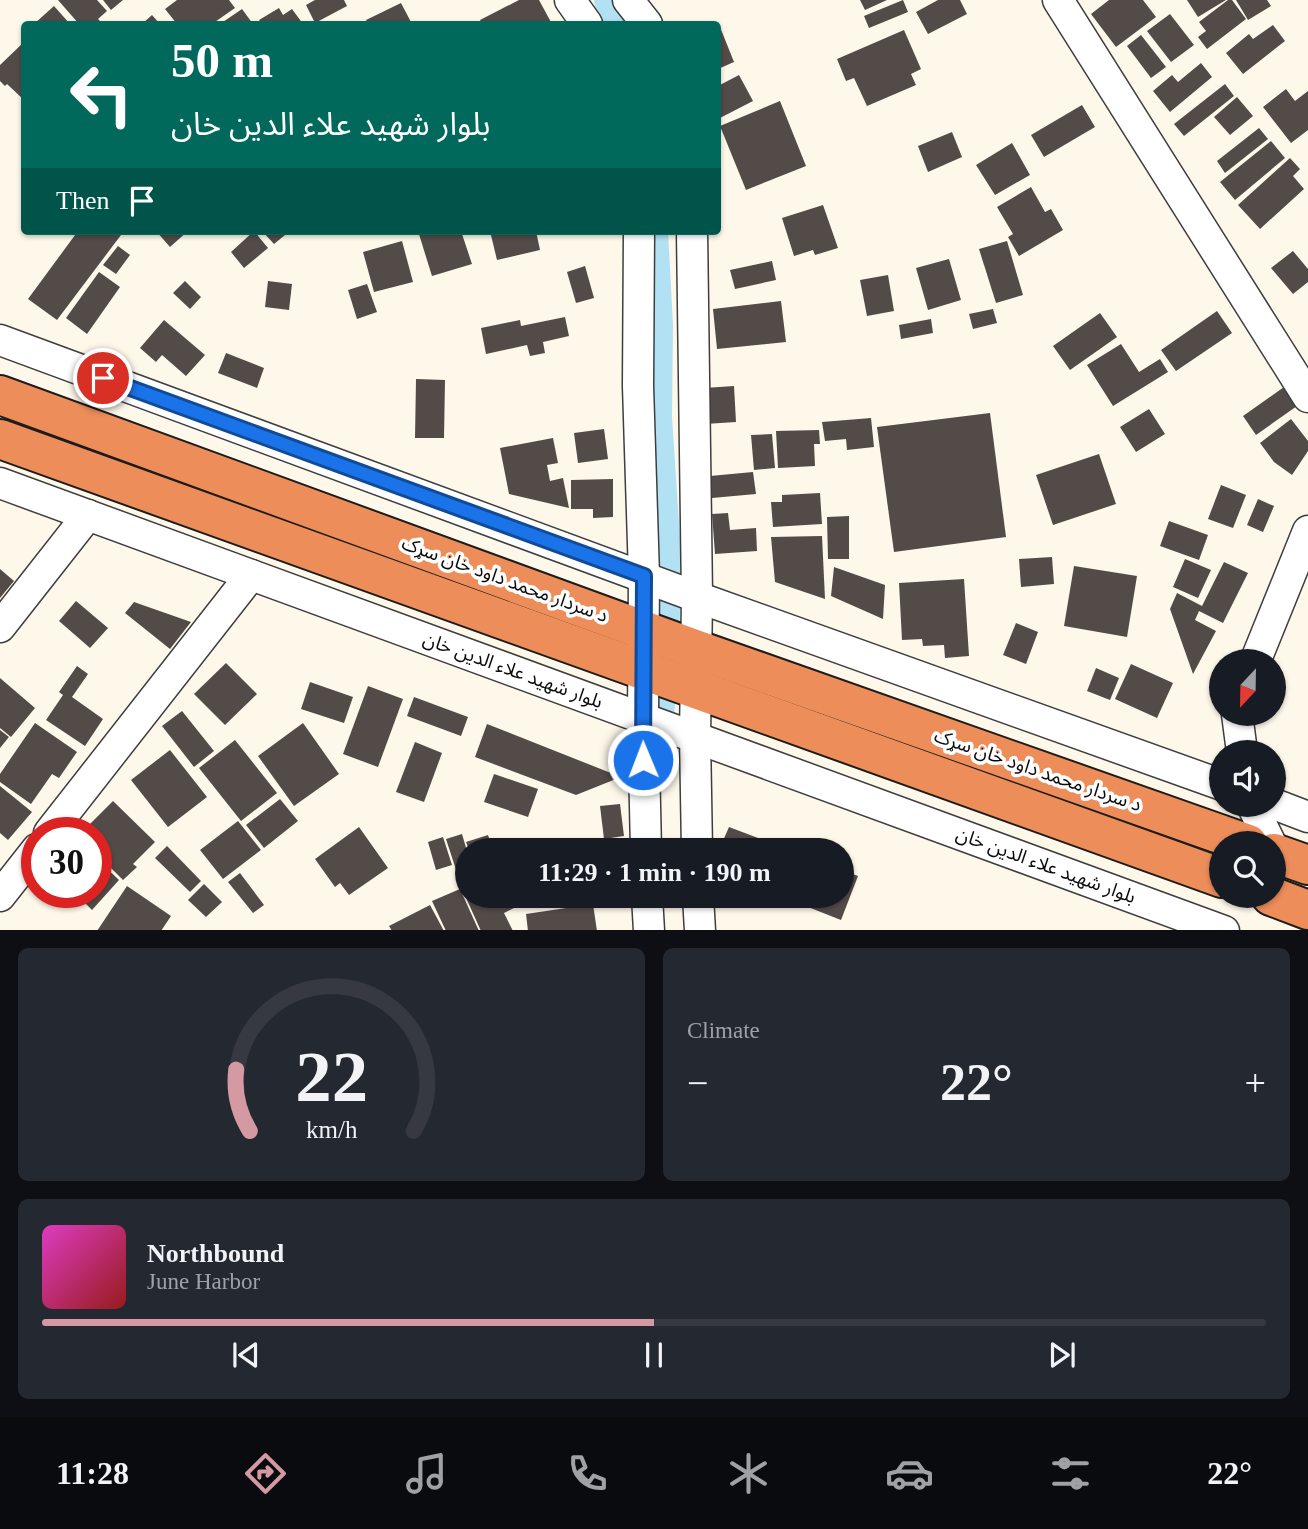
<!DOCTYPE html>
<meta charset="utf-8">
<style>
:root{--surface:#171b24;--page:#242831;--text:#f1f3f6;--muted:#9ea1a6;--line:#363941;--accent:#d599a4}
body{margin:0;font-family:"Times New Roman","Noto Sans Arabic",serif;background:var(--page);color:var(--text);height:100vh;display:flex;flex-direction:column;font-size:26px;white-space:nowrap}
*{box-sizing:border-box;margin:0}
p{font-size:23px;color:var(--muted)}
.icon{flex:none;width:38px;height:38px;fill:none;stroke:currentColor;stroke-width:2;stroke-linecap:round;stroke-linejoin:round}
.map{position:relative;height:930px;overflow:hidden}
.sheet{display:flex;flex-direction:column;gap:18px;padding:18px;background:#0d0f14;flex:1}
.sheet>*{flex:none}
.top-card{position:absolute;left:21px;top:21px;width:700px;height:214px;border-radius:7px;box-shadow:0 2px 5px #0004;background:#00695c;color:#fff;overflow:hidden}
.needle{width:46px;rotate:202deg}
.fabs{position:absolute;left:1209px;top:649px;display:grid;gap:14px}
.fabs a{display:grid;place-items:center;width:77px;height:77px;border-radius:50%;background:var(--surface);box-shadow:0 2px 5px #0004;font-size:35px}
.speed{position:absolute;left:21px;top:817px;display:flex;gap:14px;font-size:35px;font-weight:700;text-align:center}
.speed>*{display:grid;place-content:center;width:91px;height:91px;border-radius:50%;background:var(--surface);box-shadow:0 2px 5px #0004;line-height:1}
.speed .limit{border:10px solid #d22;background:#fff;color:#111}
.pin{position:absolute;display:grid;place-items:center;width:60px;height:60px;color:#fff;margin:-30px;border:4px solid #fff;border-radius:50%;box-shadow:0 2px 7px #0007}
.me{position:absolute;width:77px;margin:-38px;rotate:359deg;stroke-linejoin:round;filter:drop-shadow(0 0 5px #0008)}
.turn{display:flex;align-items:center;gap:24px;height:147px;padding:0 35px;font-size:32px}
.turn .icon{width:91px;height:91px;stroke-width:2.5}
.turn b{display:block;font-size:49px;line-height:60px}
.then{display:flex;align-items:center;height:66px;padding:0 35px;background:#0003;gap:14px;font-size:26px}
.big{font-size:52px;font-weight:600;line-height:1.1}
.sheet .card{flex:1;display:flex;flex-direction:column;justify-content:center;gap:10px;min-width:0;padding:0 24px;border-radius:10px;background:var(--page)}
.sheet .dial{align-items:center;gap:0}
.dial svg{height:182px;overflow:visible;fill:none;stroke:var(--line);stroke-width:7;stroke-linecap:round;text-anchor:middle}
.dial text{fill:var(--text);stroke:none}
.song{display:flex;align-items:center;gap:21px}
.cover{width:84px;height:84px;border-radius:10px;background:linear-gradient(135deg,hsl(310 70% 55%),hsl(0 70% 35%))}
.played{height:7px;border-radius:4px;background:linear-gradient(90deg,var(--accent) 50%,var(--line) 50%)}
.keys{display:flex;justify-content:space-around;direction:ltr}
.heat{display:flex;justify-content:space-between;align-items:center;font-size:38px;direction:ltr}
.sheet .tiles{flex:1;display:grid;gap:18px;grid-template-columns:1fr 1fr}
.card:last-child{grid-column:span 2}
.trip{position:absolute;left:455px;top:838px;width:399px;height:70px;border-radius:35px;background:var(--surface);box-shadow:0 2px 5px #0004;font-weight:600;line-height:70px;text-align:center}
.tabs{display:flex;height:112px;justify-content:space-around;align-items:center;background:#090b0e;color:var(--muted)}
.tabs .icon{width:49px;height:49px}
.tabs .current{color:var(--accent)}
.tabs b{font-size:32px;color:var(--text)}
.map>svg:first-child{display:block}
</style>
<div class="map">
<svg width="1308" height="931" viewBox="0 0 1308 931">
<rect width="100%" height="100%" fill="#fef8ea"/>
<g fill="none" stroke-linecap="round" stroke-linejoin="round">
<!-- canal -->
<g stroke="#b2e1f3" stroke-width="28">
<polyline points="608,0 617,24"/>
<polyline points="654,231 659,326 658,417 667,554 665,663 657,746"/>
</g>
</g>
<!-- building -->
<g fill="#534b48">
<polygon points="58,0 97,0 107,11 98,19 101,22 98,24 79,24"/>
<polygon points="103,0 123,0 111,10"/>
<polygon points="177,0 229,0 235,8 212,24 177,24 165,9"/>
<polygon points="315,0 344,0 347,6 315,23 306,5"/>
<polygon points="519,0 539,0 552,24 482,24 480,20"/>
<polygon points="860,0 887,0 865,10"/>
<polygon points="903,0 908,12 869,28 864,16"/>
<polygon points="938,0 960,0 967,14 928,34 916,12"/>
<polygon points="1109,0 1143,0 1156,17 1116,47 1091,14"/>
<polygon points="1187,0 1226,0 1198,17"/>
<polygon points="1228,0 1232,0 1246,19 1207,49 1198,37 1206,31 1199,22"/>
<polygon points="1236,0 1267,0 1271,6 1248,20"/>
<polygon points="401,3 412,24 368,24 366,20"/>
<polygon points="54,6 70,24 34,24"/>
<polygon points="279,8 283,15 292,9 303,24 262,24 259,20"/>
<polygon points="242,9 253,24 220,24"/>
<polygon points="1170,14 1194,45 1171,62 1147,31"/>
<polygon points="152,15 160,24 142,24"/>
<polygon points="718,22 734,62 718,69"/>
<polygon points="1273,25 1285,41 1243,74 1226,53 1249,34 1253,39"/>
<polygon points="904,30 921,69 911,74 916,85 867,106 854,78 846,81 837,59"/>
<polygon points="1141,35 1166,67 1151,78 1127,46"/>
<polygon points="24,42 24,100 7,84 5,86 0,81 0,65"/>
<polygon points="1201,63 1212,77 1170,112 1153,91 1172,75 1178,82"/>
<polygon points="739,75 753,101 718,119 718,86"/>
<polygon points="1225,84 1234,96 1184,136 1174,124"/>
<polygon points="1286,89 1295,101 1308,91 1308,130 1291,143 1263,107"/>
<polygon points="1237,97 1253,116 1230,135 1214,117"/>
<polygon points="780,101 806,166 746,190 720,126"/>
<polygon points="1082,105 1095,127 1044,157 1031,135"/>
<polygon points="1259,128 1268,139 1225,173 1217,161"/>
<polygon points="952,132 962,157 928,172 918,146"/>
<polygon points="1271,141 1285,158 1235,200 1220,182"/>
<polygon points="1012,143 1030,175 995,195 976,165"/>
<polygon points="1290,158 1300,169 1293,176 1304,189 1260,229 1238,205"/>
<polygon points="1031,187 1045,212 1051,209 1063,230 1019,256 1008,237 1013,234 997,207"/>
<polygon points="823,205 838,248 815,255 813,250 794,256 782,218"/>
<polygon points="78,231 124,231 57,320 28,299"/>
<polygon points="156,231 188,231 170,247"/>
<polygon points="254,231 268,248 244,268 231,252"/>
<polygon points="262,231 290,231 274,244"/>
<polygon points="418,231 461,231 472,264 432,276"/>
<polygon points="490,231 536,231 540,250 497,260"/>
<polygon points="402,241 413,282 374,292 363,252"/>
<polygon points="1007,241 1023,295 996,303 979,249"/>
<polygon points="118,246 130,255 116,274 103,265"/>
<polygon points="1293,251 1308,269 1308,282 1293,294 1271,268"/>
<polygon points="949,259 961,300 928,310 916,268"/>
<polygon points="772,261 776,280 735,289 730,270"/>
<polygon points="585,266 594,298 576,303 567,272"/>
<polygon points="99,272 120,287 87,334 66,318"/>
<polygon points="888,275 894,311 867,316 860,280"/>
<polygon points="185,281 201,297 190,309 173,293"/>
<polygon points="268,281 292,284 289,310 265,307"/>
<polygon points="367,284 377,312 357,319 348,290"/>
<polygon points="781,301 786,342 717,349 713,309"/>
<polygon points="993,309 997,323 973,329 969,314"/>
<polygon points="1217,311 1232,333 1176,371 1161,350"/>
<polygon points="1100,313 1117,337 1070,370 1053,346"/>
<polygon points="565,317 569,336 543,342 545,353 530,356 527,345 486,354 481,328 520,320 521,326"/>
<polygon points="931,319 933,333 901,339 899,325"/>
<polygon points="164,320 205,355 186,376 162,355 156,362 140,348"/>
<polygon points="1121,344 1139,372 1160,359 1168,372 1113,406 1087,365"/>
<polygon points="226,353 264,368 257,388 218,373"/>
<polygon points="416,379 445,380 444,438 415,438"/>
<polygon points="734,386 736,422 705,424 704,388"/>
<polygon points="1284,387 1297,406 1256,435 1243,416"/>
<polygon points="1149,409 1165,434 1136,452 1120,427"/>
<polygon points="990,413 1006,537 894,552 877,427"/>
<polygon points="871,418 874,447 847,450 846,439 825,441 822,422"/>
<polygon points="1291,419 1308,441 1308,451 1292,475 1274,462 1260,443"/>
<polygon points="604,429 608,459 578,463 574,433"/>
<polygon points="819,430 820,444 814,444 815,466 778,468 776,431"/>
<polygon points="772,434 775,468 754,470 751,435"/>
<polygon points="553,438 558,463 547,465 550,481 563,478 569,508 509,494 500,448"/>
<polygon points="1099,454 1116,504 1053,525 1036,475"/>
<polygon points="753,472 756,494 712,498 710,476"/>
<polygon points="613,479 613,517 593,518 593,509 571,509 571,480"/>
<polygon points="1221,485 1246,495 1233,528 1208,519"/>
<polygon points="820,493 822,524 773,527 771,502 782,502 782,495"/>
<polygon points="1258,499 1274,506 1263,532 1247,525"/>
<polygon points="728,513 730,530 756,528 757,551 715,554 712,514"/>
<polygon points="849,516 849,559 828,559 827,517"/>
<polygon points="1169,521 1208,535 1199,560 1160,546"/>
<polygon points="822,536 825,599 775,582 771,537"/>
<polygon points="1052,557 1054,584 1021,587 1019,559"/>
<polygon points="1185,559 1211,570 1198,598 1173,587"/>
<polygon points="1224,562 1248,573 1223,623 1199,611 1195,620 1216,631 1193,674 1170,609 1177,593 1202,606"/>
<polygon points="1074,566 1137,576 1127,637 1064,626"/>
<polygon points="834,567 885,585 883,619 831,596"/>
<polygon points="0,569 14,581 0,598"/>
<polygon points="964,579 969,656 945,658 944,645 923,646 922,639 902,640 899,583"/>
<polygon points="76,601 108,628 90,648 59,621"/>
<polygon points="134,602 191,622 170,649 125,613"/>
<polygon points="1016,623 1038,632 1026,664 1003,655"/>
<polygon points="226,663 257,694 225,725 194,694"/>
<polygon points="1131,664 1173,683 1157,718 1115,699"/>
<polygon points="77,666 88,674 72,697 103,719 85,746 46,720 63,695 59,692"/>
<polygon points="1096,668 1119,678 1110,700 1087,691"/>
<polygon points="0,678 35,708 11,737 0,728"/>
<polygon points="310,682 353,697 344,723 301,709"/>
<polygon points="368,686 403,699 378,767 343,754"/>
<polygon points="414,697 468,717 461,736 407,716"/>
<polygon points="182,711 214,751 194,767 162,726"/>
<polygon points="35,723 77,752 59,778 52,774 31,804 0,782 0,774"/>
<polygon points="303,723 339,774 294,806 258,756"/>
<polygon points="487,724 621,777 576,795 475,757"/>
<polygon points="0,730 9,737 0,748"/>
<polygon points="235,740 277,793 241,821 199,768"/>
<polygon points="415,742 442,753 424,802 396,792"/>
<polygon points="170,750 207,797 168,827 131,780"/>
<polygon points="494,774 538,789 528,817 484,802"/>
<polygon points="0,786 32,812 8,840 0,833"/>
<polygon points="280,799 298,821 264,848 246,825"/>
<polygon points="113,801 155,842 133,864 137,867 123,880 96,853 96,833 81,833"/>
<polygon points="620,804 624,836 604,839 600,806"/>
<polygon points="238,821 261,850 223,879 200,850"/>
<polygon points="359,827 388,868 349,895 340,883 335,887 315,859"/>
<polygon points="729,827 790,850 719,850"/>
<polygon points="462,834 467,851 467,880 460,882 446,839"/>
<polygon points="488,835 493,850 469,850 466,842"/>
<polygon points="443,837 452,865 436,870 428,842"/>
<polygon points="623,842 625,850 580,850 580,849"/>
<polygon points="167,846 201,881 190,892 155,858"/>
<polygon points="96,858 119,880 92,910 74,892 96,892"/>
<polygon points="842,870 858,876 841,920 780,896 842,896"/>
<polygon points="240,873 264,905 253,913 228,882"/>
<polygon points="204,884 222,902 206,917 188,900"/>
<polygon points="127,886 171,916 161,931 97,931"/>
<polygon points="467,887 467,896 513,896 518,906 504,913 513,931 481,931 462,889"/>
<polygon points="460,889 479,931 446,931 432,901"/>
<polygon points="593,904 597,931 528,931 526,914"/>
<polygon points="430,905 444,931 392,931 389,926"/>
</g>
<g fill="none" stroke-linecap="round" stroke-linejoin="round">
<defs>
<g id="minor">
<polyline points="570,0 587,24"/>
<polyline points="628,0 647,24"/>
<polyline points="1058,0 1308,397"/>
<polyline points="639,231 638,386 644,576 643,717 646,850"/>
<polyline points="692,231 697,597 695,737 697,850"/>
<polyline points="0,340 697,597 1222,785"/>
<polyline points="0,483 1224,931"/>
<polyline points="0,627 88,515"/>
<polyline points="1255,662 1308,531"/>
<polyline points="1237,714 1242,752"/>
<polyline points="1274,804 1308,817"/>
<polyline points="1252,805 1271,844"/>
<polyline points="49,833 251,575"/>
<polyline points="0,896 37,849"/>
<polyline points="647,896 649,931"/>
<polyline points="698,896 700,931"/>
</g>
<g id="highway">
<polyline points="0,395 695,649 1248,844"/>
<polyline points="0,439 1222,878"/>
<polyline points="1274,853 1308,865"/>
<polyline points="1271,896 1308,910"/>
</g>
</defs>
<!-- minor casing -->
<use href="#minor" stroke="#3e3e3e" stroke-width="33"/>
<!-- highway casing -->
<use href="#highway" stroke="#1c1c1c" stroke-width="42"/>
<!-- minor -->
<use href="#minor" stroke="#fff" stroke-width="30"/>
<!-- highway -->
<use href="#highway" stroke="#ed8d59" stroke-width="38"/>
</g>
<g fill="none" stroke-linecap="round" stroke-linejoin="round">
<defs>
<polyline id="route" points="103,378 644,576 643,760"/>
</defs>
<!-- route casing -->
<use href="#route" stroke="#114b97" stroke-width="18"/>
<!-- route -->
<use href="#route" stroke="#1a73e8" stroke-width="12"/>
</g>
<g text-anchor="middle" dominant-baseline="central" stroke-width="7" stroke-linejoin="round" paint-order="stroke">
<!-- street labels -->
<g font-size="19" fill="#0b0b0b" stroke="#fff">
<text transform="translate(505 579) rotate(20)">د سردار محمد داود خان سړک</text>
<text transform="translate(513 670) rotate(20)">بلوار شهید علاء الدین خان</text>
<text transform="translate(1038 770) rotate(19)">د سردار محمد داود خان سړک</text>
<text transform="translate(1046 865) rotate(20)">بلوار شهید علاء الدین خان</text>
</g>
</g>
</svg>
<div class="fabs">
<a><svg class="needle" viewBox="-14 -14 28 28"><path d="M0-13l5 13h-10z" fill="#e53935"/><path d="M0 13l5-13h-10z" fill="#9ea1a6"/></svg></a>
<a><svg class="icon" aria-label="sound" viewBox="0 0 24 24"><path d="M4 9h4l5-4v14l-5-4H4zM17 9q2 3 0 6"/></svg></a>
<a><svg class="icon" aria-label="search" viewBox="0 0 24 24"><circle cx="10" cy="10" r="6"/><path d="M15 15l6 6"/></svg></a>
</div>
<div class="speed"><div class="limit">30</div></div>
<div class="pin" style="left:103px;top:378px;background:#d93025"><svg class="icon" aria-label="arrive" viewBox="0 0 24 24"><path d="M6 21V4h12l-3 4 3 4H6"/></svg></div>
<svg class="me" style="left:643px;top:760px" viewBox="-20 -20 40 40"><circle r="17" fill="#1a73e8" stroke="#fff" stroke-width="3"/><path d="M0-11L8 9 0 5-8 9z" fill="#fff"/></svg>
<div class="trip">11:29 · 1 min · 190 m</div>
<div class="top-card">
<div class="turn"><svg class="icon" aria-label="left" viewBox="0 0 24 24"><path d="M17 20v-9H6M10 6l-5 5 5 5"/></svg><div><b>50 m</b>بلوار شهید علاء الدین خان</div></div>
<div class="then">Then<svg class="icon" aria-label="arrive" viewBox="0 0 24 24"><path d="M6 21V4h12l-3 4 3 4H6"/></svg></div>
</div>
</div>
<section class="sheet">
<div class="tiles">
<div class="card dial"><svg viewBox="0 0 100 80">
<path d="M14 69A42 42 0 1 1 86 69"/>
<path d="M14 69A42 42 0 0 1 8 42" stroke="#d599a4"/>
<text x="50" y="56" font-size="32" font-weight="700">22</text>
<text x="50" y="72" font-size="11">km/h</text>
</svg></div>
<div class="card"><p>Climate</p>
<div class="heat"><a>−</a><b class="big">22°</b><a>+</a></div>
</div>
<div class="card">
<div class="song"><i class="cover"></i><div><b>Northbound</b><p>June Harbor</p></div></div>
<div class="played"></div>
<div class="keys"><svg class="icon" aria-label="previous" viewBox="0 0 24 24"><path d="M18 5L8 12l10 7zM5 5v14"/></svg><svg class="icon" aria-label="pause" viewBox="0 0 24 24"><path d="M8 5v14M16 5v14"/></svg><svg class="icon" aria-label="next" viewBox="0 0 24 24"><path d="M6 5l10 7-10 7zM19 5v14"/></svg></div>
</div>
</div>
</section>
<nav class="tabs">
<b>11:28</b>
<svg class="icon current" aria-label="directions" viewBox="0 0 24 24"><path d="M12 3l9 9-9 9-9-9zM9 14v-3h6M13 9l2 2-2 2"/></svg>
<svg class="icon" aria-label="music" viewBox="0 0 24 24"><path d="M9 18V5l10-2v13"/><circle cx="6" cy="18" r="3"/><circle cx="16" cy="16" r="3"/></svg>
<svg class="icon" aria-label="phone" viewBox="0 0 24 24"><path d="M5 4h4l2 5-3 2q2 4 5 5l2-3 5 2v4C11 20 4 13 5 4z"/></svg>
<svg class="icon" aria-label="climate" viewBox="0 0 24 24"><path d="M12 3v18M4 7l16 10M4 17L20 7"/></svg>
<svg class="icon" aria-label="car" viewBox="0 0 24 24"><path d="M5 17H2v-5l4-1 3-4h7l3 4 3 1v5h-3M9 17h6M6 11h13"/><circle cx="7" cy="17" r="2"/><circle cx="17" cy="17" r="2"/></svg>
<svg class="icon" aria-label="filters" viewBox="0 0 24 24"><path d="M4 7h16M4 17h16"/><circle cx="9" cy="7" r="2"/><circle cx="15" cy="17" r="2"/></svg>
<b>22°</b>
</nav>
